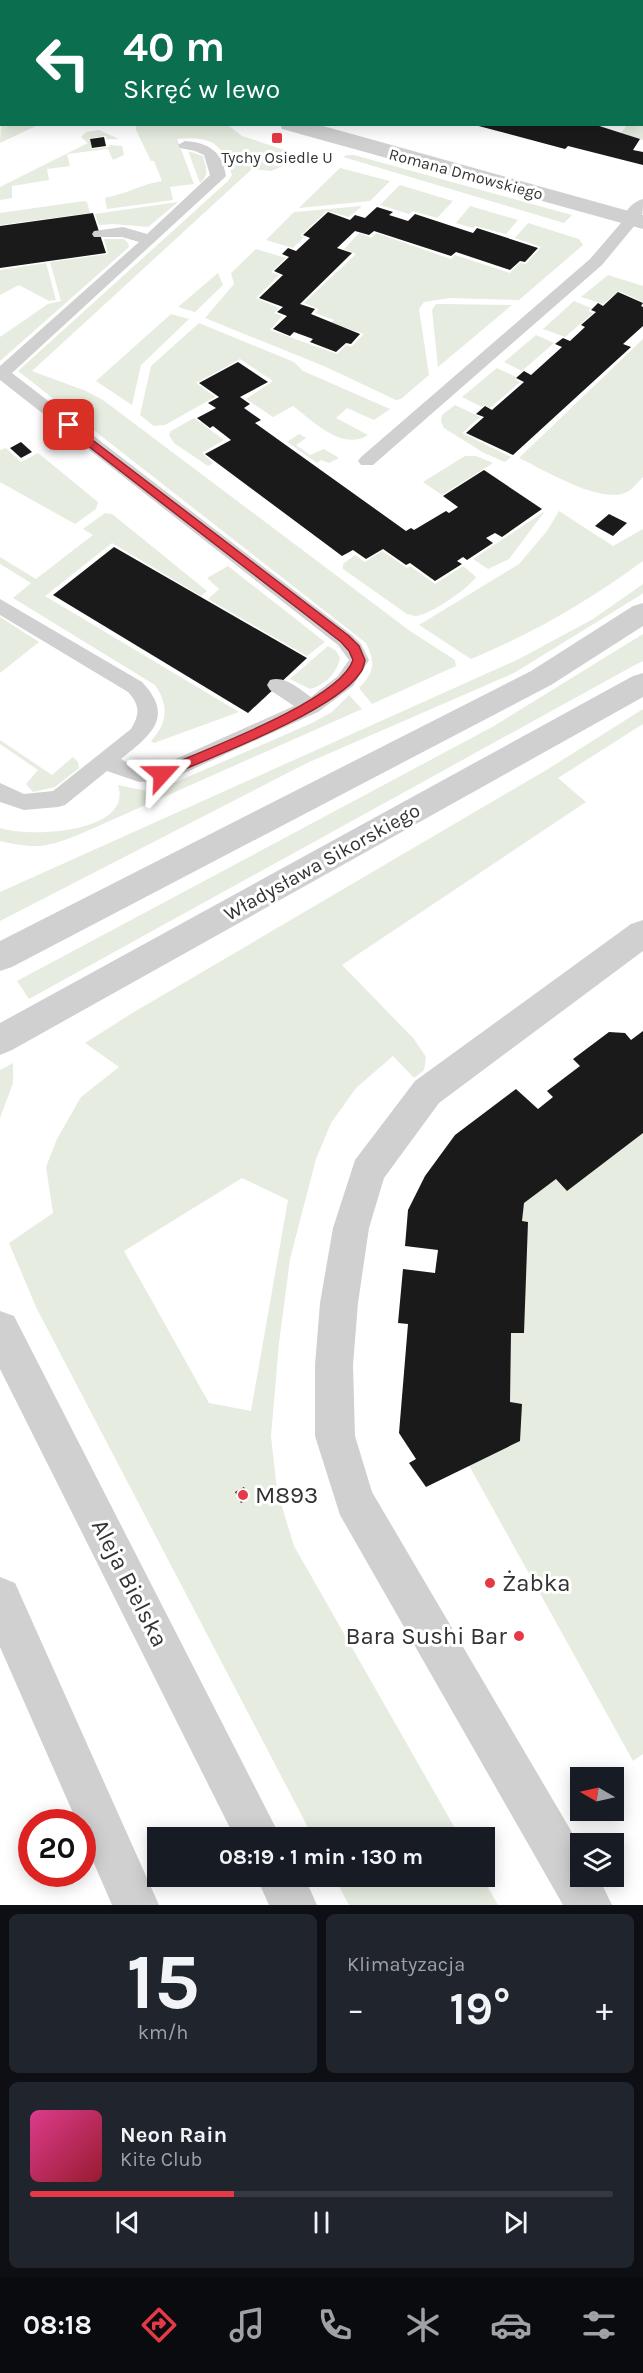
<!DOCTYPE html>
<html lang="pl">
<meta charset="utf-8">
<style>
:root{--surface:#171b24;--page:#20242c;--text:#f1f3f6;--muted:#9ea1a6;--line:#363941;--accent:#e63946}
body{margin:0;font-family:Karla,sans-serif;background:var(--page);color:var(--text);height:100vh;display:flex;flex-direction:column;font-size:22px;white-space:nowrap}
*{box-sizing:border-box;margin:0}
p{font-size:20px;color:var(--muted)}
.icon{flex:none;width:33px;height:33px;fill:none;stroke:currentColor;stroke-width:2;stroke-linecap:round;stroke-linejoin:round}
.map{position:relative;height:1905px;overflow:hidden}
.sheet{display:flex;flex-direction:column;gap:9px;padding:9px;background:#0d0f14;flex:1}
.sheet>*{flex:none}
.guide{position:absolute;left:0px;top:0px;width:644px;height:126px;box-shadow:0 3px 15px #0003;background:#0b6e4f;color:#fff;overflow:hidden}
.needle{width:39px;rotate:279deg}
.buttons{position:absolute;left:570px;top:1767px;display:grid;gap:12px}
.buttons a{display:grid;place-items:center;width:54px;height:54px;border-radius:0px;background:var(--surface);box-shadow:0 3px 15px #0003;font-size:30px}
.speed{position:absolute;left:18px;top:1809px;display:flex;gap:12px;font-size:30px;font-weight:700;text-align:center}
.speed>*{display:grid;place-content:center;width:78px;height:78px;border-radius:50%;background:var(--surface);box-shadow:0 3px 15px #0003;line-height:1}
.speed .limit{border:9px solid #d22;background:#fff;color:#111}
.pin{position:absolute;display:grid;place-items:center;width:51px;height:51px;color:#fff;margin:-26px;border-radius:12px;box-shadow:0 3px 9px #0006}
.me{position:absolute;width:66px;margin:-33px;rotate:66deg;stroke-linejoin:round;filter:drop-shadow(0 0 4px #0008)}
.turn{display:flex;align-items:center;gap:21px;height:126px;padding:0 24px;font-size:27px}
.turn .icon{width:78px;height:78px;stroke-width:2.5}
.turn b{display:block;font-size:42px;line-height:51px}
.big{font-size:45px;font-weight:700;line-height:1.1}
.sheet .widget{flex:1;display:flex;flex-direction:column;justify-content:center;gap:9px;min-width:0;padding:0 21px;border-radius:9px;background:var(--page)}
.sheet .dial{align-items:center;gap:0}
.dial b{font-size:78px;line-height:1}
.song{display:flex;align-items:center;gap:18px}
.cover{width:72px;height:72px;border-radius:9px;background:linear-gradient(135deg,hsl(330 70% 55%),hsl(350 70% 35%))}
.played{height:6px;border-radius:3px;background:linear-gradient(90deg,var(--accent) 35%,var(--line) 35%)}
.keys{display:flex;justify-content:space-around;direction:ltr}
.heat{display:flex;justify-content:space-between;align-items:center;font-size:33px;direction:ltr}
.sheet .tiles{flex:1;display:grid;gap:9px;grid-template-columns:1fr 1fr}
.widget:last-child{grid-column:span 2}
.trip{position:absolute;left:147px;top:1827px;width:348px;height:60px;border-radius:0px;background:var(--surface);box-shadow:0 3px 15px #0003;font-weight:700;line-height:60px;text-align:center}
.tabs{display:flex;height:96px;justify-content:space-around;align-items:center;background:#090b0e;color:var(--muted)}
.tabs .icon{width:42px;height:42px}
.tabs .selected{color:var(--accent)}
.tabs b{font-size:27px;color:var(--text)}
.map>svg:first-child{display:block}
</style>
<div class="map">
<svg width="643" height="1905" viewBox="0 0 643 1905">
<rect width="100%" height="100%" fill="#fff"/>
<!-- green -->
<g fill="#e6ecdf" fill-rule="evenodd">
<polygon points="642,38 643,38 643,140 620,134 627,125 642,124"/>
<polygon points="1,122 2,124 38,125 0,143"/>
<path d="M140 124 228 125 242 136 306 157 293 162 286 160 288 157 274 152 262 162 276 166 279 164 285 165 271 171 252 169 32 371 86 391 103 400 410 631 455 660 456 666 372 704 359 688C374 672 376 664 366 643L18 371 228 181 232 175C222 143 212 136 177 139L194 184 170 187 173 200 107 209 105 198C126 194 142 184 162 181L154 161H151L136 130V127Z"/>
<polygon points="99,130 119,139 107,139 106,136 90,138 92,149 109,147 109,145 122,146 124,155 113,160 108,149 67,154 70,166 47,169 49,180 12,186 12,198 0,200 0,187 88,143 81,137 86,132"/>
<path d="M188 151 203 156C206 168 210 175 200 183Z"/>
<polygon points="347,155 354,155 572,215 564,223 343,157"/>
<polygon points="340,168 390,181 370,201 299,208"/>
<polygon points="400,185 453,201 437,218 413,211 409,214 380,205"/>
<polygon points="84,201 87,202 90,213 0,225 0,213"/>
<polygon points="178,202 148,227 113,224 99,225 95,214"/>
<polygon points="362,206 349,217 327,211 300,236 304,237 293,248 266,240 294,212"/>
<polygon points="470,206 518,220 506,234 475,226 473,228 456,223"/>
<polygon points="528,223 579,239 583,245 519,300 450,298 424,302 419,309 429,375 401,399 396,400 326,367 205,318 234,284 231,273 256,249 286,258 271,272 279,275 256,298 279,308 274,313 282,316 270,330 337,354 346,345 351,347 364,334 332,323 334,320 315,313 319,309 304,303 356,254 344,249 359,233 372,238 376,233 451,259 455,255 510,273 520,263 526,264 541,247 515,238"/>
<polygon points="104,239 124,239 128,243 129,247 0,361 0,337 48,304 61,301 50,262 108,254"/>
<polygon points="46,263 56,300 49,301 19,285 0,295 0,270"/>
<polygon points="218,273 223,285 195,312 178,307"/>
<polygon points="608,275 643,286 643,302 619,291 603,304 581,297"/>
<polygon points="574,301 591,308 588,311 593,313 565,337 543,329"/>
<polygon points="436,304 442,304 512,305 438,367 432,310"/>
<polygon points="171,314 189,319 141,365 132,405 96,381"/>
<path d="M199 323 294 362 303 371 390 409 374 420 347 408 336 418 368 435C342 452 312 420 293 406L273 417 246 399 273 381 240 359 196 383 215 397 165 425 154 426 140 415 151 366Z"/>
<polygon points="536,335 554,343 522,371 504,362"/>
<path d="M643 339V477C638 482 632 490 625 493 597 503 545 470 519 458Z"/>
<polygon points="497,368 516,377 515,379 520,382 490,408 484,405 482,407 462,397"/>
<polygon points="455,405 480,417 462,433 511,457 505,462 484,453 444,428 441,421 442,415"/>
<polygon points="194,418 224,440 202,453 213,463 208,466 174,443 169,435 171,431"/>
<polygon points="299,434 306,438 296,445 310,455 324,449 339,458 329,463 321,460 317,463 287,442"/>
<polygon points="6,448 21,462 38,453 98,502 96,509 75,524 0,482 0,450"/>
<polygon points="465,456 476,456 493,463 442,495 423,482"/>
<polygon points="545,511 509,559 488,569 473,559"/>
<path d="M559 511 613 546 643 529V561C590 600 532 634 471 659L419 625 519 564 547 531Z"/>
<path d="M105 513 112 514 207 591 201 596 112 543 45 596 239 712 154 743 151 741C168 723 169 705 155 685L13 598 31 583 0 564V557L36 579 93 535 83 529Z"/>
<path d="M382 551 407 568 410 566 435 584 463 566 476 577C469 588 430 615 416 616 414 616 409 614 407 614L343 569V564L355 555 365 562Z"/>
<polygon points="228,566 325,642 307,656 208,599 219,589 207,578"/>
<polygon points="643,584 643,593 639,596 514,673 307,763 0,921 0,892 519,659 593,619"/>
<polygon points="0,617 39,642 0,673"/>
<polygon points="643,634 643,661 633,666 29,999 17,981 494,726"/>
<path d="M328 646 336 651 340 658C337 673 325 685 310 689L290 679Z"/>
<path d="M349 695 362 709 78 835C44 848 36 849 0 841V828C29 838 134 833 118 785L147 791 167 786 312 723 332 712Z"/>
<path d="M643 709V724L558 778 586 802 342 965 414 1039 426 1057 424 1070 414 1078 393 1056 356 1088 331 1123 316 1159 290 1259 279 1343 271 1436 277 1490 294 1546 460 1837H313L36 1307 9 1243 53 1213 46 1167 57 1139 81 1097 119 1067 85 1043 134 1012 548 769ZM242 1178 288 1200 251 1411 209 1403 124 1251Z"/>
<polygon points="0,740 52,775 73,757 78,762 79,768 55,787 33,792 26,784 38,770 0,744"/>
<polygon points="643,1056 643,1754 633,1761 451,1433 458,1198"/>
<polygon points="13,1063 13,1083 0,1118 0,1070"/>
<polygon points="334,1877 482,1877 498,1905 349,1905"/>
</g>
<!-- building -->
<g fill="#1a1a1a">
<polygon points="471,124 593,124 640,139 633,150 643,152 643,165 568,146 565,149"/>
<polygon points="104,137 106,146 92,148 90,139"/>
<polygon points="377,207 393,212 389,215 408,221 415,214 473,233 477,228 538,248 525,262 520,261 510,270 456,252 451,256 374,231 369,235 355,231 337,248 352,253 300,304 315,309 311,314 360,334 351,344 346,343 336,352 310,342 313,339 294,332 290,336 273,329 287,316 277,312 283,307 259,298 283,275 274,271 289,257 282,254 288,248 296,251 310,238 303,235 328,212 350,220 355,215 365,218"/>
<polygon points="93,213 106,253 0,268 0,226"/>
<polygon points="618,292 643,303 641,306 643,307 643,326 623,344 631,347 513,455 466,433 484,417 476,414 485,406 492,410 524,382 516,378 524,371 531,375 562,347 555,344 563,338 570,341 585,327 581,325 596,312 591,310 598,303 603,306"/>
<polygon points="238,362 268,382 240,397 250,404 244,408 261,420 255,423 406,531 411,528 414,530 446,511 449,513 458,507 443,496 484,470 542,509 502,537 495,533 486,538 493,543 467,560 463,557 457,561 462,564 435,581 410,563 406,565 383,549 366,559 353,550 342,556 205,454 231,440 213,426 210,428 197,418 216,408 208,403 219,397 199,383"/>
<polygon points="21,442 32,452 21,458 10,448"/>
<polygon points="609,514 627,523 613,536 595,526"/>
<polygon points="114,547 307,658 248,713 53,595"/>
<polygon points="643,1031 643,1133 567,1191 556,1179 524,1203 522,1221 528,1222 524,1333 511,1333 510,1402 522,1404 520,1441 426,1487 409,1463 416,1459 399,1433 408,1324 398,1323 403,1269 435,1273 438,1250 405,1246 408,1210 425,1176 455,1135 516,1089 538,1109 553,1097 547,1091 580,1066 573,1059 609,1032 625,1033 631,1040"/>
<polygon points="244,1487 249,1498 241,1503 235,1492"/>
</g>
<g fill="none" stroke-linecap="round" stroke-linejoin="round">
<!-- service -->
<g fill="#d0d0d0" fill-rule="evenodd">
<path d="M185 141C209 143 222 151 226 176L223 179 12 373 352 635 361 644 369 660 353 686 318 712 169 780 139 782 107 771 65 805 58 807 24 810 0 802V783L24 794 53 791 131 729C140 714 140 705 128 692L0 615V599L142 682C175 717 151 735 121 759L132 765 160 766 294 706 270 690 267 685 270 680C285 675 299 689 311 697L338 676 349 660 338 645 0 380V366L139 242 122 237H94L92 234 94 231 123 227 147 234 210 175 204 155 195 151 180 148 178 145Z"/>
<polygon points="632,214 640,219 602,265 373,465 361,465 358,461 361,457 590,259 627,216"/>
</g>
<!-- minor -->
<g fill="#d0d0d0" fill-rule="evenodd">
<polygon points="147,0 167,0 146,2"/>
<rect x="0" y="87" width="2" height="12"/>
<path d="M643 199C643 216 643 230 624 224L621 219C627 210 632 202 643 199Z"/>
<polygon points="643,920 643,951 439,1103 384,1178 369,1228 358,1303 353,1365 355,1436 372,1492 580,1846 580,1876 598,1876 612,1905 563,1905 340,1515 315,1436 315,1365 320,1303 333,1228 355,1160 415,1081 631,924"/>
</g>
<!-- tertiary -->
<g fill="#d0d0d0" fill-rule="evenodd">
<polygon points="0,14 2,14 2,27 0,26"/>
<polygon points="280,124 316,124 643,215 643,229 282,129"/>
<polygon points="643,603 643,626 551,685 12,967 0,971 0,941 531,671 633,606"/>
<polygon points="643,673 643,697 12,1050 0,1055 0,1023 633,676"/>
<polygon points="0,1311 14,1316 281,1838 235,1838 0,1369"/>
<polygon points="0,1577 15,1583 159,1905 112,1905 82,1836 82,1822 77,1822 0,1647"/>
<polygon points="256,1876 304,1876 317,1905 269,1905"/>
</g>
</g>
<!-- route -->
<path fill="#e63946" stroke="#96252e" stroke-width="1.5" d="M69 422 349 636 359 646 365 660C364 665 363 670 360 673 335 711 212 757 166 777H158L156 774 158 770C199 752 340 701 353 660L349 651 341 642 65 428 64 425Z"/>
<!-- markers -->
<g fill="#e63946" stroke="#fff" stroke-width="2">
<rect x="271" y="132" width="12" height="12" rx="3"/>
<circle cx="243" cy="1495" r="6"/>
<circle cx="490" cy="1583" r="6"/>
<circle cx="519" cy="1636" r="6"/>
</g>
<g text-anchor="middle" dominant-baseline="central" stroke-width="6" stroke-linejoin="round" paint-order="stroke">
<!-- far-poi labels -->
<g font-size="16" fill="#333" stroke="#fff">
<text x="277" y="157">Tychy Osiedle U</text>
</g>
<!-- far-street labels -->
<g font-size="16" fill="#333" stroke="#fff">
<text transform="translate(466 174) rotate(15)">Romana Dmowskiego</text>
</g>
<!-- street labels -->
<g font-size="20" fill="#333" stroke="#fff">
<text transform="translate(322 862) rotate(-29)">Władysława Sikorskiego</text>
</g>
<!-- near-poi labels -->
<g font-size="24" fill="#333" stroke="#fff" text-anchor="start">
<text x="255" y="1495">M893</text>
<text x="502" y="1583">Żabka</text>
<text x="507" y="1636" text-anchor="end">Bara Sushi Bar</text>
</g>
<!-- near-street labels -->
<g font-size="24" fill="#333" stroke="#fff">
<text transform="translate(130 1583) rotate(63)">Aleja Bielska</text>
</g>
</g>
</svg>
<div class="buttons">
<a><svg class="needle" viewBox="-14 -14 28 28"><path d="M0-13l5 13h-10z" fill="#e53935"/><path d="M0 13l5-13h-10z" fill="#9ea1a6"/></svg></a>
<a><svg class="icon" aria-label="layers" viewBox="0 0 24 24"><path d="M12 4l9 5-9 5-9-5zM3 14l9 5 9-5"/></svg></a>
</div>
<div class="speed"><div class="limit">20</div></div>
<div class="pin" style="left:69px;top:425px;background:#d93025"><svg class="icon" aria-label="arrive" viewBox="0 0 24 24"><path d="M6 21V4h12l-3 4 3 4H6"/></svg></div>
<svg class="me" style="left:162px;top:774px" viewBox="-20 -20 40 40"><path d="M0-17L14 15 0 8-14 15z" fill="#e63946" stroke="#fff" stroke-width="4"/></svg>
<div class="trip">08:19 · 1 min · 130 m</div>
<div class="guide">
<div class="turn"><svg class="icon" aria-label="left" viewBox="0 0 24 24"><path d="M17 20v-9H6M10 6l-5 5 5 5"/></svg><div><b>40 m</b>Skręć w lewo</div></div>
</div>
</div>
<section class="sheet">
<div class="tiles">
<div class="widget dial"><b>15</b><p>km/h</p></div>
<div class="widget"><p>Klimatyzacja</p>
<div class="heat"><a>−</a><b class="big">19°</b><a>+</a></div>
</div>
<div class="widget">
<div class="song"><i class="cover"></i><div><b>Neon Rain</b><p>Kite Club</p></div></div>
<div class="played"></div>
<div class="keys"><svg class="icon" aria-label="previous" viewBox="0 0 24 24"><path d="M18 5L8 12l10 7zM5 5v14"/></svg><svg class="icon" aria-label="pause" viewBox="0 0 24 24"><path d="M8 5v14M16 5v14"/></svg><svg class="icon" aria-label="next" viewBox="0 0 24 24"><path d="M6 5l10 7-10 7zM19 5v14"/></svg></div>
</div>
</div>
</section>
<nav class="tabs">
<b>08:18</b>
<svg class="icon selected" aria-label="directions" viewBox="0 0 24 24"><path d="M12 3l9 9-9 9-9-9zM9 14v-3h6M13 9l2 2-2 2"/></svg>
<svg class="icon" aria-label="music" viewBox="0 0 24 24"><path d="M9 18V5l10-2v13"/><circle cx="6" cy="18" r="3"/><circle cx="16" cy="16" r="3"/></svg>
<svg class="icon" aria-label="phone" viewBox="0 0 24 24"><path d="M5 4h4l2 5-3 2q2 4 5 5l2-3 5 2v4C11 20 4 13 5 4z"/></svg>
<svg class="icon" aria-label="climate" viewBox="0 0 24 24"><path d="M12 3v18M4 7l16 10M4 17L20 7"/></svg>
<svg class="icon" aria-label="car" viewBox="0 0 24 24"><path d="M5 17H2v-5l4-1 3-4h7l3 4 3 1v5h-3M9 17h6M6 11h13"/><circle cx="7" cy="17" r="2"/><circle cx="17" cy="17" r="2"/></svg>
<svg class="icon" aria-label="filters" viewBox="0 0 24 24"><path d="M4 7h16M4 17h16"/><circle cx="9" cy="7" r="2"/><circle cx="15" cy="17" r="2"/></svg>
</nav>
